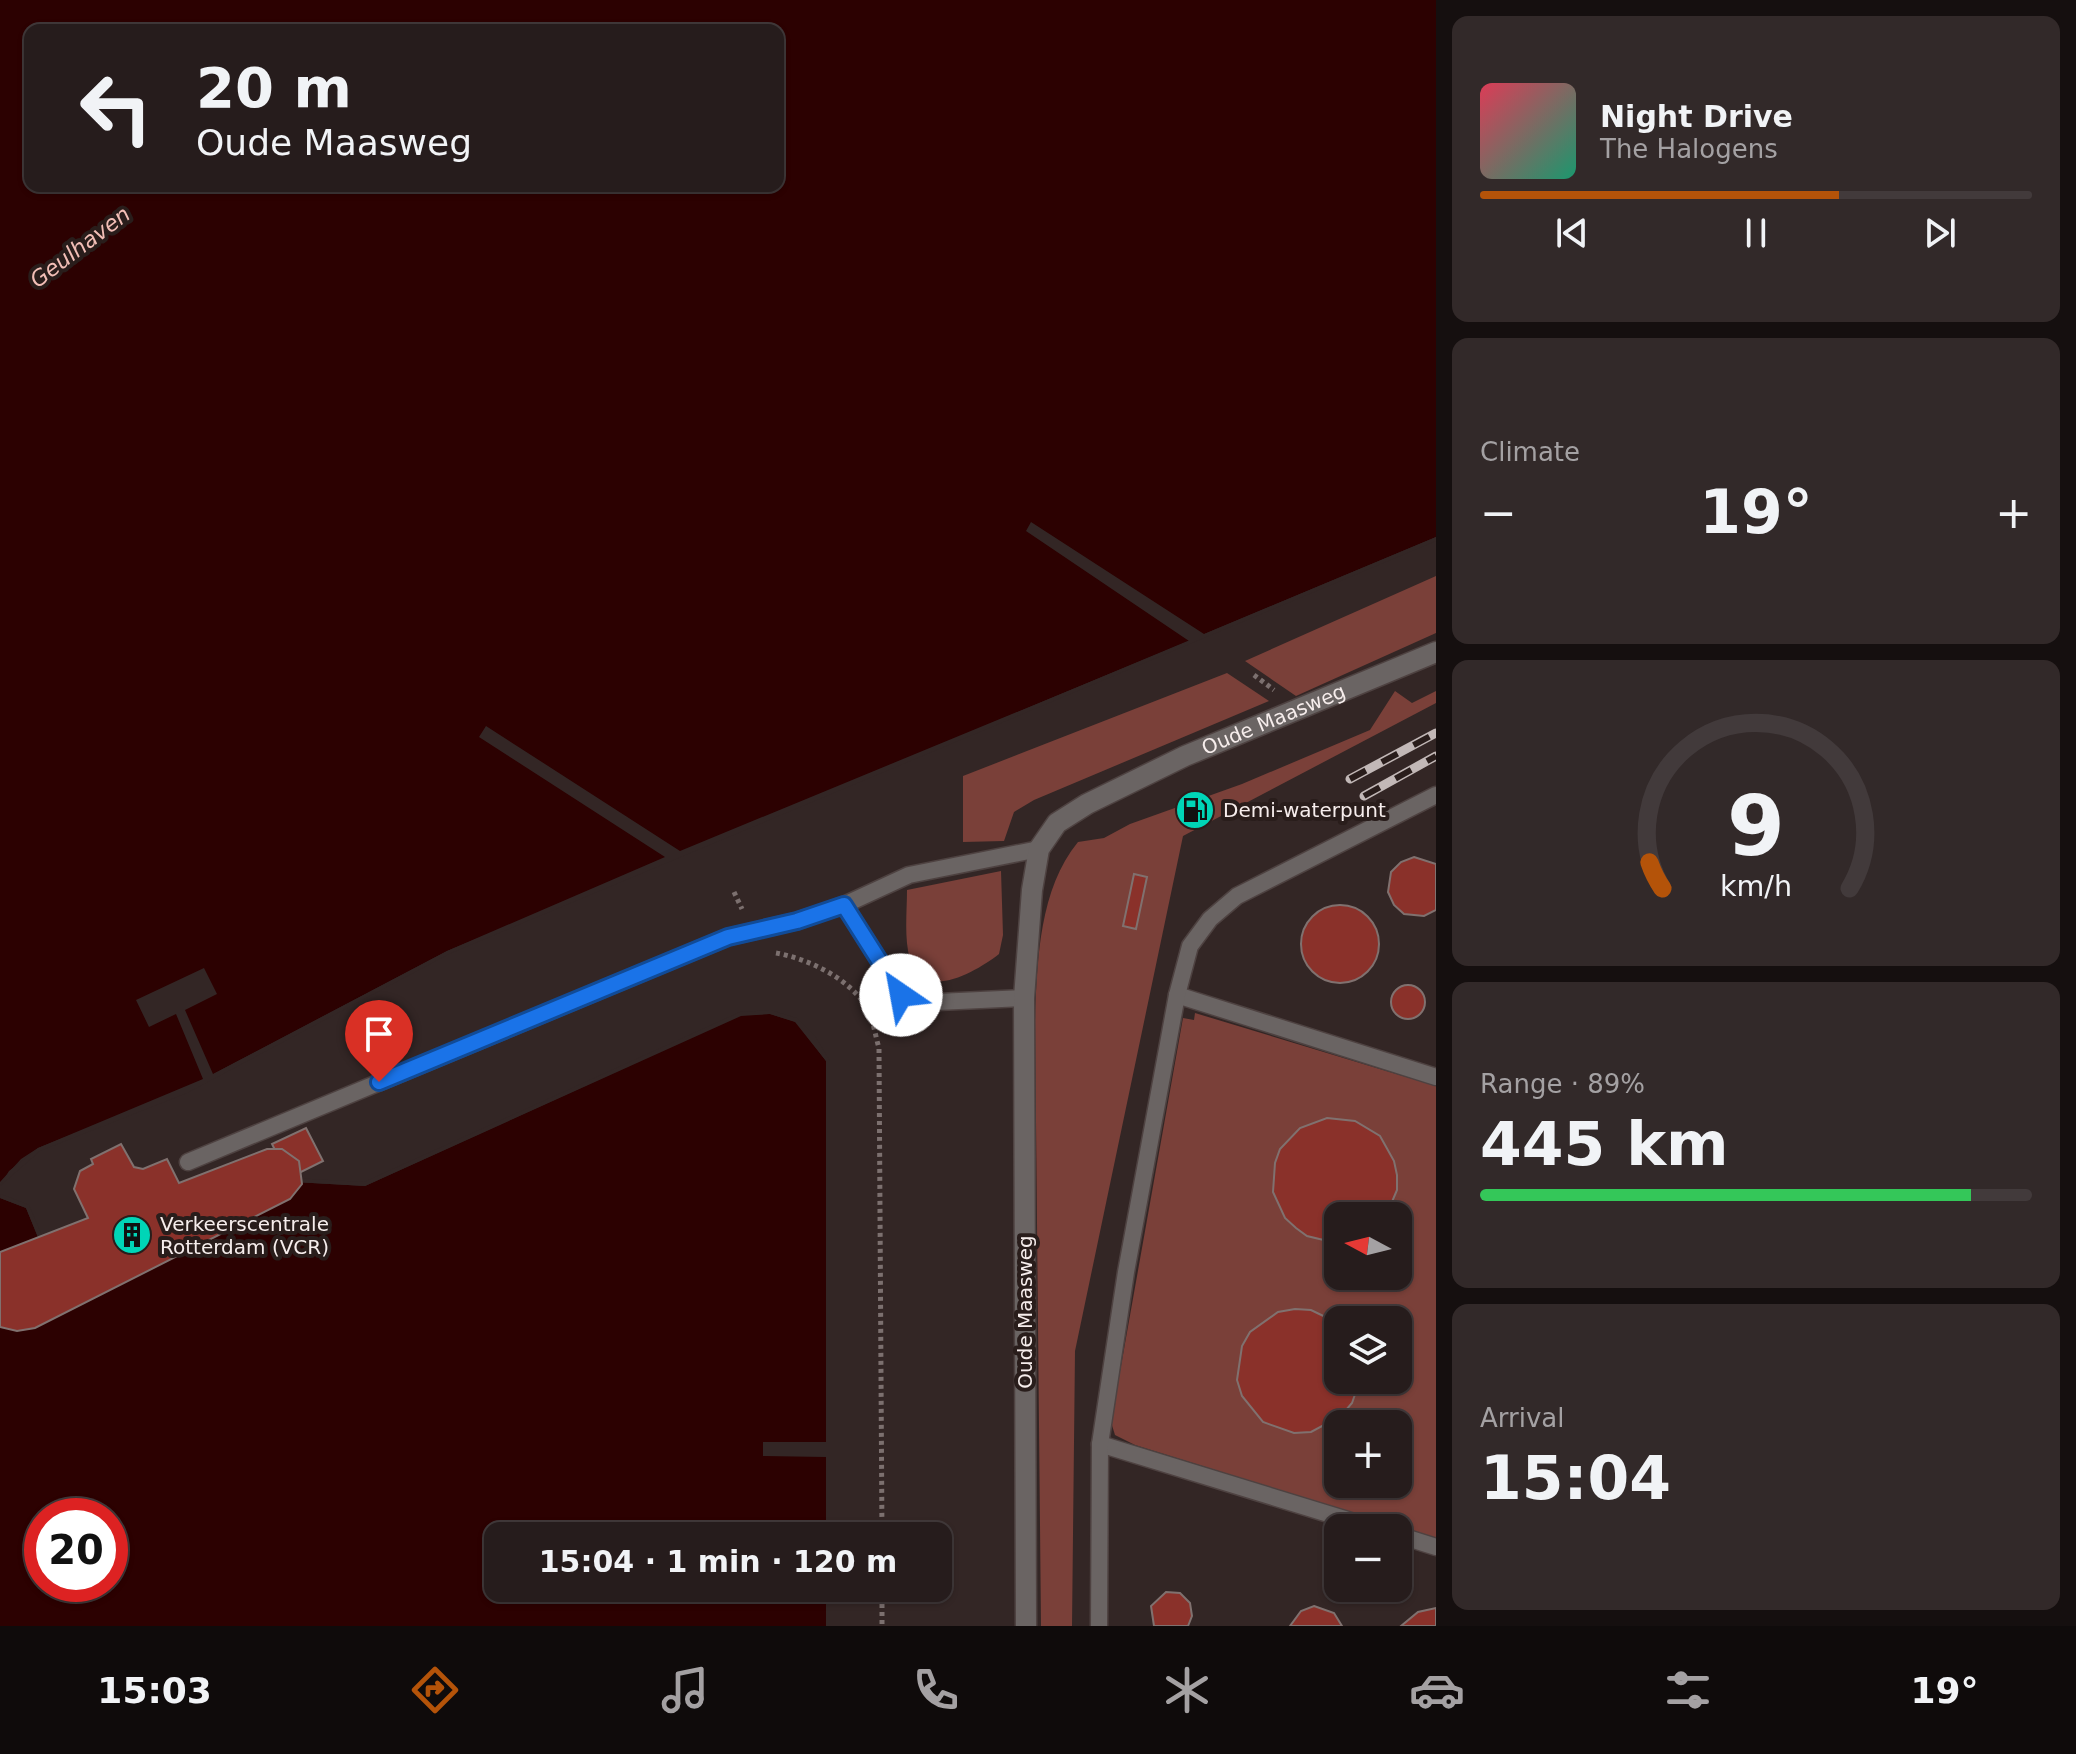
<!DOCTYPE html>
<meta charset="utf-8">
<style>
:root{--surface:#261c1c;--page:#322929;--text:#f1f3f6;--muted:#a4a1a3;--line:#423a3b;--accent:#b45309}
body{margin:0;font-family:"DejaVu Sans",sans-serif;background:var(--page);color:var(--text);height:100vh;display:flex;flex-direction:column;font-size:30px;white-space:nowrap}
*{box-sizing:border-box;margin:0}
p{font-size:26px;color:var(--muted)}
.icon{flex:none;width:44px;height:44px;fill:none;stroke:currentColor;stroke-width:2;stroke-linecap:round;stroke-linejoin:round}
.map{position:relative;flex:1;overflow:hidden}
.panel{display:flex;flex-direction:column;gap:16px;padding:16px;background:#150f0f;width:640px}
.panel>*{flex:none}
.top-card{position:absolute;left:24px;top:24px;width:760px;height:168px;border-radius:16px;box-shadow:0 2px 6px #0004,0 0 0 2px var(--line);background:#261c1c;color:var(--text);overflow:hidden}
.needle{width:52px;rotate:277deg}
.controls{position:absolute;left:1324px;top:1202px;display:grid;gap:16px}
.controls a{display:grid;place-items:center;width:88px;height:88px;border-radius:16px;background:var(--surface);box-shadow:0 2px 6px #0004,0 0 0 2px var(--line);font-size:40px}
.speed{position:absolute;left:24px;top:1498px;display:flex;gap:16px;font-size:40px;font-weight:700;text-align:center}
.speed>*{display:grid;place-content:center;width:104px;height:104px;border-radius:50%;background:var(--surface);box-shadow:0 2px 6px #0004,0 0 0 2px var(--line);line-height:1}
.speed .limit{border:12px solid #d22;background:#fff;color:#111}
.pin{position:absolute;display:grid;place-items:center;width:68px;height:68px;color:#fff;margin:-82px -34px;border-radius:50% 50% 50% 0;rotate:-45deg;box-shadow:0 0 8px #0007}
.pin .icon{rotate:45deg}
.me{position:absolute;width:88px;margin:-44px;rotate:327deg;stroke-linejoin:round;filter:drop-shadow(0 0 6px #0008)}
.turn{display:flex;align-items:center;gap:28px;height:168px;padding:0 40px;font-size:36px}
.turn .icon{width:104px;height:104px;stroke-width:2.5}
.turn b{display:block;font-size:56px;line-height:68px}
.big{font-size:60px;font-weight:700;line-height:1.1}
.panel .card{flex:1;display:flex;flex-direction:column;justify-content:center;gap:12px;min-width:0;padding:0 28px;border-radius:16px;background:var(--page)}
.panel .dial{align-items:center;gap:0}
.dial svg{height:208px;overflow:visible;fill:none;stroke:var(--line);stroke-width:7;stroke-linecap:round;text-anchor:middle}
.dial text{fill:var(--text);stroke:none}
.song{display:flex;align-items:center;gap:24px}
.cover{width:96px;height:96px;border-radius:12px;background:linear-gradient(135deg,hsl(350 70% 55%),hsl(160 70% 35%))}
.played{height:8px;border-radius:4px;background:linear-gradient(90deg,var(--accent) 65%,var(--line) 65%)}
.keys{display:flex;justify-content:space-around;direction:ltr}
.heat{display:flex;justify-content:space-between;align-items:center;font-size:44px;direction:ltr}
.charge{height:12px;border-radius:6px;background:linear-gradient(90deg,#34c759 89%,var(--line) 0)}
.trip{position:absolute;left:484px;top:1522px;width:468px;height:80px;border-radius:16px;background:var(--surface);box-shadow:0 2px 6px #0004,0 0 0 2px var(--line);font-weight:700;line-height:80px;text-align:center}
.menu{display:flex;height:128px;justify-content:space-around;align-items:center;background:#0f0b0b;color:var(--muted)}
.menu .icon{width:56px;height:56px}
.menu .selected{color:var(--accent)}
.menu b{font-size:36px;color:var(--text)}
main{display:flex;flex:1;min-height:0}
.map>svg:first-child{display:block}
</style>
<main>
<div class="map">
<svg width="1436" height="1626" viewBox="0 0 1436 1626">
<rect width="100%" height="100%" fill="#332625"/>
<!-- green -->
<g fill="#7a4039" fill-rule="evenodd">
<polygon points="1436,576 1436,633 1296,696 1245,661"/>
<polygon points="1227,673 1269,701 1034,800 1014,812 1004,841 963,842 963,776"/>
<path d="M1395 691 1412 703 1436 691V703L1183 836 1075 1351 1072 1626H1041L1035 1021C1037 962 1039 889 1078 842L1104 838 1130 824 1242 784 1370 730Z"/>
<path d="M1001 871 1003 935 999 954C976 972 922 1003 910 959 904 939 907 911 907 890Z"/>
<path d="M1195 1013 1436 1086V1539L1135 1445 1115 1435 1111 1422 1183 1018 1194 1020ZM1338 1216H1398V1276H1338ZM1338 1320H1398V1380H1338ZM1338 1424H1398V1484H1338Z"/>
</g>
<!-- water -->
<g fill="#2c0101" fill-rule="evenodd">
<path d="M0 0H1436V537L447 951 185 1089 38 1148 21 1159 0 1182ZM30 30H778V186H30Z"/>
<path d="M770 1014 796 1022 826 1061V1536H498V1588H826V1626H0V1198L26 1208 50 1266 241 1179 365 1186 741 1015ZM42 1516H110V1584H42Z"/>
</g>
<!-- pier -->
<g fill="#332625">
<polygon points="1031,522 1204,634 1436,537 1436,541 449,954 187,1093 40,1151 0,1186 9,1171 38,1148 203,1079 176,1014 149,1027 136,1000 204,968 217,994 185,1010 213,1074 447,951 665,857 479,737 486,726 680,851 1189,641 1026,531"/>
<polygon points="771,1010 797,1018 815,1036 830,1061 830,1536 826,1536 826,1457 763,1456 763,1442 826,1442 826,1061 795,1022 770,1014 741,1016 365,1186 241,1179 50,1267 26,1208 0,1198 1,1194 29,1205 53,1261 240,1175 364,1182 740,1012"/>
</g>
<!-- building -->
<g fill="#8a312a" stroke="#80716f" stroke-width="2">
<polygon points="1414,857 1436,864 1436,910 1424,916 1404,914 1394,905 1388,892 1391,872 1401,862"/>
<polygon points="1134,874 1147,877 1136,929 1123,926"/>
<circle cx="1340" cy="944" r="39"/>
<circle cx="1408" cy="1002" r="17"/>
<polygon points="1327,1118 1355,1121 1380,1136 1394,1161 1397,1175 1397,1190 1386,1216 1338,1216 1336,1243 1307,1236 1296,1228 1285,1218 1273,1192 1275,1163 1280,1149 1300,1128"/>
<polygon points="306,1128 323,1161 289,1178 272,1144"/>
<polygon points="121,1144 134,1167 143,1169 167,1159 179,1183 267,1149 282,1149 299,1161 302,1184 290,1199 35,1328 17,1331 0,1327 0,1252 88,1218 74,1189 80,1171 93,1164 91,1159"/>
<polygon points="1295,1309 1311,1310 1338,1323 1338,1380 1360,1380 1352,1403 1341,1416 1311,1432 1294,1433 1263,1422 1242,1396 1237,1380 1242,1346 1250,1332 1278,1312"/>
<polygon points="1166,1592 1180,1593 1190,1603 1192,1616 1188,1626 1154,1626 1151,1606"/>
<polygon points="1314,1606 1334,1613 1342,1626 1290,1626 1301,1611"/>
<polygon points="1436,1608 1436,1626 1401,1626 1418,1612"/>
</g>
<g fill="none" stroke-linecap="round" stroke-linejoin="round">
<defs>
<g id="service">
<polyline points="844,905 909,875 1039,849"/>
<polyline points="1177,995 1436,1077"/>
<polyline points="188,1162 728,937 797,921 844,905 901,995 916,1003 1024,998"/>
<polyline points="1100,1444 1374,1528"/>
<polyline points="1398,1535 1436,1547"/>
<polyline points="1099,1626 1100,1444 1126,1272 1177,995 1190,946 1210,919 1237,896 1436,795"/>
</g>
<g id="minor">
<path id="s1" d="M1026 1626 1024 998 1032 890 1039 849 1057 823 1087 804 1185 756 1436 652"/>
</g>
</defs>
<!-- service casing -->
<use href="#service" stroke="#4e4241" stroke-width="19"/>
<!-- minor casing -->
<use href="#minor" stroke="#4e4241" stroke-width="23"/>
<!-- path -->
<g stroke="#7c706f" stroke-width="5" stroke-dasharray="4 4" stroke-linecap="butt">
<polyline points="1254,675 1274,690"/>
<polyline points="734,892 742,909"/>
<path d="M776 953C808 959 847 977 866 1006 873 1017 875 1035 879 1048L882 1536"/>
<polyline points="882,1588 882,1626"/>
</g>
<!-- service -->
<use href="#service" stroke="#6a6463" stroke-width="16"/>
<!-- minor -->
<use href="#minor" stroke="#6a6463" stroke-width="20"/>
<defs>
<g id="rail">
<polyline points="1350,779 1436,733"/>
<polyline points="1364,796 1436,756"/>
</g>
</defs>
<!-- rail casing -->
<use href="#rail" stroke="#c2b8b7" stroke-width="9"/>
<!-- rail -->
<use href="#rail" stroke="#291d1b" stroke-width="6" stroke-dasharray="18" stroke-linecap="butt"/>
</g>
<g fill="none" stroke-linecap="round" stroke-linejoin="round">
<defs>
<polyline id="route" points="379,1082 728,937 797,921 844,905 901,995"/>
</defs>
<!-- route casing -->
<use href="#route" stroke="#114b97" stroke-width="20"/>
<!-- route -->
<use href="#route" stroke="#1a73e8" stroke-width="14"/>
</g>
<!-- icons -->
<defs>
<symbol id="fuel-disc" viewBox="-11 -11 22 22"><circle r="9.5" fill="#00d5b7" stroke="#291d1b"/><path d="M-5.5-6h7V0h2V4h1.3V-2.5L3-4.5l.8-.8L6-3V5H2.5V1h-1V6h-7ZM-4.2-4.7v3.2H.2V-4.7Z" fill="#111"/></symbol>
<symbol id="building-disc" viewBox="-11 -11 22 22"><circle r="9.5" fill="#00d5b7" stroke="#291d1b"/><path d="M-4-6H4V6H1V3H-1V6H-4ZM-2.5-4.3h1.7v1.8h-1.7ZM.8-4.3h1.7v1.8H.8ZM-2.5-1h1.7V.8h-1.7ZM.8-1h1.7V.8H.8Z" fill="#111"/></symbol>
</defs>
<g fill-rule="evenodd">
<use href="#fuel-disc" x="1173" y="788" width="44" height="44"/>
<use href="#building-disc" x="110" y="1213" width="44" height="44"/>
</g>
<g text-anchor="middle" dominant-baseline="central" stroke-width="8" stroke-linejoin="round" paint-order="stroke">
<!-- street labels -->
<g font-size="20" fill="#f6edec" stroke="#291d1b">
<text stroke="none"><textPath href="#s1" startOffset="1050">Oude Maasweg</textPath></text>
<text transform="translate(1025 1312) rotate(-90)">Oude Maasweg</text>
</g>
<!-- poi labels -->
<g font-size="20" fill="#f6edec" stroke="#291d1b" text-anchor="start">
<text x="1223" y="810">Demi-waterpunt</text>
<text x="160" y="1224">Verkeerscentrale<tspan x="160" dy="23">Rotterdam (VCR)</tspan></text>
</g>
<!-- water labels -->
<g font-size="22" font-style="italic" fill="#f2beb6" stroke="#291d1b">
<text transform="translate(80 247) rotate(-37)">Geulhaven</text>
</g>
</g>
</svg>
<div class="controls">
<a><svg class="needle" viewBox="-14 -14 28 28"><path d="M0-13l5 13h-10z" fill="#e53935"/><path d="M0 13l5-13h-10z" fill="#a4a1a3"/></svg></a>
<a><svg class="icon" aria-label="layers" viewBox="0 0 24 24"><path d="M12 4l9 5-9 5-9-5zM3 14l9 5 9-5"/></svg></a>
<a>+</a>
<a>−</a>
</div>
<div class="speed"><div class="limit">20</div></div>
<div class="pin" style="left:379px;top:1082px;background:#d93025"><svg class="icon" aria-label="arrive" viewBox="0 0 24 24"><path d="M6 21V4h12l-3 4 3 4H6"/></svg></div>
<svg class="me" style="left:901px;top:995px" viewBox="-20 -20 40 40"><circle r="19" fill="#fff"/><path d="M0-13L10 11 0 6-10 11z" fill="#1a73e8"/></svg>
<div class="trip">15:04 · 1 min · 120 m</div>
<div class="top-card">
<div class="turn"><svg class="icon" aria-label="left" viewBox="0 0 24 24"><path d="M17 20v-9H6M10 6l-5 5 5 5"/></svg><div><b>20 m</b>Oude Maasweg</div></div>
</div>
</div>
<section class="panel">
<div class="card">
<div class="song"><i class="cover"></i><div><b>Night Drive</b><p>The Halogens</p></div></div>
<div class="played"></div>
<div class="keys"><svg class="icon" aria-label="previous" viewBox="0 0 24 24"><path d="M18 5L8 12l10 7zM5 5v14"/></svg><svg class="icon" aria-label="pause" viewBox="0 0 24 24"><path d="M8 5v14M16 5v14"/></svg><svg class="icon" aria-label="next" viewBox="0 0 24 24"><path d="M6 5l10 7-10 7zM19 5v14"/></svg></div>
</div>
<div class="card"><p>Climate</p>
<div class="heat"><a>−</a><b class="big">19°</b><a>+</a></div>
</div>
<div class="card dial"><svg viewBox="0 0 100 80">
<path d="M14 69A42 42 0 1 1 86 69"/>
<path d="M14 69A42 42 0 0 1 9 59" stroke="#b45309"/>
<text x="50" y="56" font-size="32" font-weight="700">9</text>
<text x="50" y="72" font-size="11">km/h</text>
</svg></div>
<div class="card"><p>Range · 89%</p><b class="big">445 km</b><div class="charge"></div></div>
<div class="card"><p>Arrival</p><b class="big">15:04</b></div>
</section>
</main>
<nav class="menu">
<b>15:03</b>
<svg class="icon selected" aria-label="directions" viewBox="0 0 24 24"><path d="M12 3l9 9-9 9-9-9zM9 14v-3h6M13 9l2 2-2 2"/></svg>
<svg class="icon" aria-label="music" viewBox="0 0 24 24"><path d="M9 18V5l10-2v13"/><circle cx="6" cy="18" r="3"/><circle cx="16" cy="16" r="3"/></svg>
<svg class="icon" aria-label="phone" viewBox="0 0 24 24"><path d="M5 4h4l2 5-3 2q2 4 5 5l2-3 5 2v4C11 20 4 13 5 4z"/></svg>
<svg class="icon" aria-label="climate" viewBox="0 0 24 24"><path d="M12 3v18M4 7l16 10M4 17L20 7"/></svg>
<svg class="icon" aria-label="car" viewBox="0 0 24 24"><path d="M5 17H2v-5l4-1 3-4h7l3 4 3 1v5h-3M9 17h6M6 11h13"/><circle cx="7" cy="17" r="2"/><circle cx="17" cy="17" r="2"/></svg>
<svg class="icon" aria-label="filters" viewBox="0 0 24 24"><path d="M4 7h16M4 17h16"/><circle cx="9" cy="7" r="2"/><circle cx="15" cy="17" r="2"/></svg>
<b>19°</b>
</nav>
